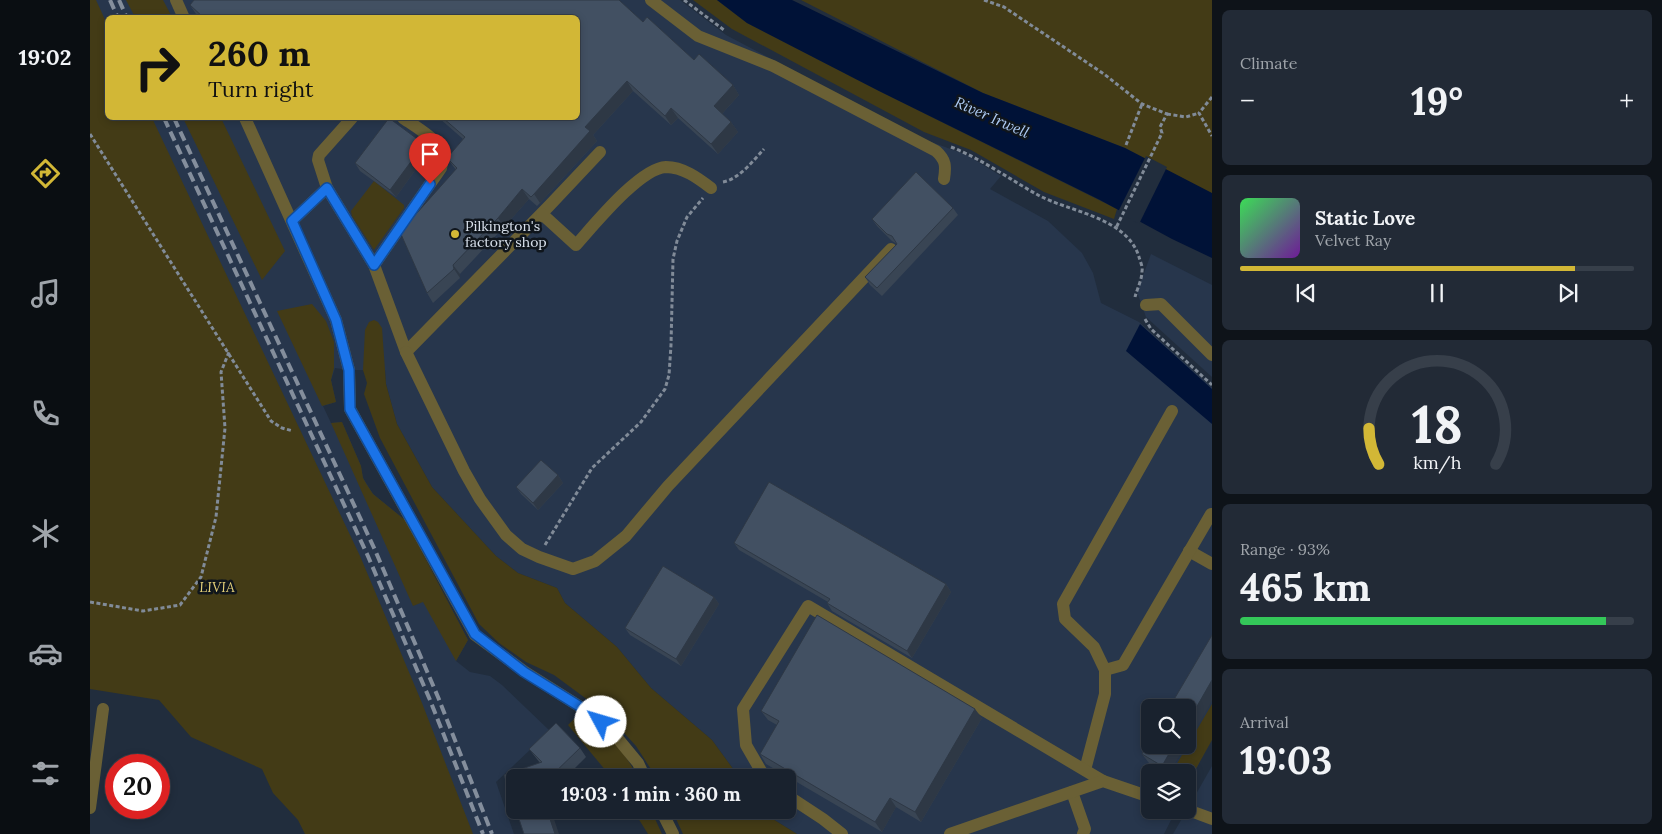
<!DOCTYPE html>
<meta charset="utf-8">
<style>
:root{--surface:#19222e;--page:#222a36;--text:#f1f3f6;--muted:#9fa4aa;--line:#373f4a;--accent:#d2b736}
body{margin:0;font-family:Lora,serif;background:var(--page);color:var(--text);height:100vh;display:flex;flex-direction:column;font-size:19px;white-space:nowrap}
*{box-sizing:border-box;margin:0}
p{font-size:16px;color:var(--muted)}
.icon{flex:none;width:28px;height:28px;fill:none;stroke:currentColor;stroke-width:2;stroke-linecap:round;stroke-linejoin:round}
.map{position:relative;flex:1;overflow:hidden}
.side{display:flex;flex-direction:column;gap:10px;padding:10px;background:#0e1319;width:450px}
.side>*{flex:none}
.hud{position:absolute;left:15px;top:15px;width:475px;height:105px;border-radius:8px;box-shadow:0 2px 8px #0003,0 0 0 1px var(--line);background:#d2b736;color:#111;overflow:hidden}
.buttons{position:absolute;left:1051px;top:699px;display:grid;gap:10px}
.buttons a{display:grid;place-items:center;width:55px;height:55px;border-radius:8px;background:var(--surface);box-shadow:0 2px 8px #0003,0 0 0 1px var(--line);font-size:25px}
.speed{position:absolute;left:15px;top:754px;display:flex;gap:10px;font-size:25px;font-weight:700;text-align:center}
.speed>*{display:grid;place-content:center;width:65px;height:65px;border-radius:50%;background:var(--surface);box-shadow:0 2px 8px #0003,0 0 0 1px var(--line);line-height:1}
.speed .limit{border:8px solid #d22;background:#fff;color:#111}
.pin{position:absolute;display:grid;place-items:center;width:42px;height:42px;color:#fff;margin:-51px -21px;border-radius:50% 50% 50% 0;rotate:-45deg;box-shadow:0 0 5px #0007}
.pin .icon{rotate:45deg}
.me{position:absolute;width:55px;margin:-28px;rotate:309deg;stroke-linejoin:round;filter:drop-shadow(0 0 4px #0008)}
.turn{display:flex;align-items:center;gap:18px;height:105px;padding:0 20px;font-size:22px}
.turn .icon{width:65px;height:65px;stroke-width:2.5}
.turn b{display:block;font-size:35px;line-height:42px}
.big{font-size:38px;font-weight:700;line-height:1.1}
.side .widget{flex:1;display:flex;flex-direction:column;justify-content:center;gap:8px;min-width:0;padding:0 18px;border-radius:8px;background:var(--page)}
.side .dial{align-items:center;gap:0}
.dial svg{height:130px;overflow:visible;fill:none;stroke:var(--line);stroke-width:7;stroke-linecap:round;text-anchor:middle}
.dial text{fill:var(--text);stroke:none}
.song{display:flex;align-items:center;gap:15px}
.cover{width:60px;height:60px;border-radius:8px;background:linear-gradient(135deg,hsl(130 70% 55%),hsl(280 70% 35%))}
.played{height:5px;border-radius:2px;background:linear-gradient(90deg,var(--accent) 85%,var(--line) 85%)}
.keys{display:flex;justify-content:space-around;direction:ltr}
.heat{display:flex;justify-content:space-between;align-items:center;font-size:28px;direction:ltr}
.charge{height:8px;border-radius:4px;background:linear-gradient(90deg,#34c759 93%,var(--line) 0)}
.trip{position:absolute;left:416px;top:769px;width:290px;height:50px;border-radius:8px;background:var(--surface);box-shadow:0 2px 8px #0003,0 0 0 1px var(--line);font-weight:700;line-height:50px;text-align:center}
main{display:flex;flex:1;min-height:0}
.menu{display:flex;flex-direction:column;width:90px;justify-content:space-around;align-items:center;background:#0a0e12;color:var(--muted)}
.menu .icon{width:35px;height:35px}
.menu .current{color:var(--accent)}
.menu b{font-size:22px;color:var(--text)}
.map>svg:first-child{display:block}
</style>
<main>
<nav class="menu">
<b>19:02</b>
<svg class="icon current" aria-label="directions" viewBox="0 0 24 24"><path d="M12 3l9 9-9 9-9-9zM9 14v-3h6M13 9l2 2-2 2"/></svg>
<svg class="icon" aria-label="music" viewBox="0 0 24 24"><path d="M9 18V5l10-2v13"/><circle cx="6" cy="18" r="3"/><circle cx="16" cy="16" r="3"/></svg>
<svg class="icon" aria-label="phone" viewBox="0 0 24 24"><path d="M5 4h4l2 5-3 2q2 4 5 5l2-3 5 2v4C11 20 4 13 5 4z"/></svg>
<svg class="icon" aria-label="climate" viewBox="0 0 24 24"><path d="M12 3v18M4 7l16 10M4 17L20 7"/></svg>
<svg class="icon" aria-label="car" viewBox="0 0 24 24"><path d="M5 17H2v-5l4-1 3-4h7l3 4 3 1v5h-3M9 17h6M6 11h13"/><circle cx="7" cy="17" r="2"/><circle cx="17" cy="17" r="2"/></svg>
<svg class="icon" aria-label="filters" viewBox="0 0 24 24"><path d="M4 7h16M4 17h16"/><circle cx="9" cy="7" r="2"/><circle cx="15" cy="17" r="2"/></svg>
</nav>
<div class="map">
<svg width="1122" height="834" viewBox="0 0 1122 834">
<rect width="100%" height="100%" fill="#212d3d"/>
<!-- built -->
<g fill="#27364c" fill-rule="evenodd">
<path d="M0 0H590L636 35 833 139 877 155 911 176 900 189 958 221 992 253 1003 273 1011 303 1049 322 1122 387V736L1098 786V772H1060V810H1086L1074 834H707L678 816 673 810H698V778L649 777 622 740 561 688 527 647 475 603 467 588 428 573 406 556 342 487 307 424 296 384 295 370H259L245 368 241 380 246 402 233 406 241 423 252 422 271 466 273 478 283 494 315 520 378 640 366 661 380 672 400 676 412 685 460 731 406 782 424 834H365L28 118H488V18H18L17 97ZM1060 708H1098V745H1060Z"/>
<polygon points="1061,254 1122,285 1122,377 1056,317 1047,292"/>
<polygon points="1122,766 1122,834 1083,834 1097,810"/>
</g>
<!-- green -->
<g fill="#433b16">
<polygon points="0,0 6,0 17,24 18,118 62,118 270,556 332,703 383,834 215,834 208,820 183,793 172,769 101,737 69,700 0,689"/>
<polygon points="36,0 73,0 82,17 45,17"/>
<polygon points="603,0 627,0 657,23 789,91 1027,209 1024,219 954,192 881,150 834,132 642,29"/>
<polygon points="711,0 1122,0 1122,194 1035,148 893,93"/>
<polygon points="93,118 131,118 195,251 172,280"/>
<polygon points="284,181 314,205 314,208 284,250 262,216 261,211"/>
<polygon points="222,304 236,321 244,342 244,368 241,380 246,402 232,406 187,311"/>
<polygon points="284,320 288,322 292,328 296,384 307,424 342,487 406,556 428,573 467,588 475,603 527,647 561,688 622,740 649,777 566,777 546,746 526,724 506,706 464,675 436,662 409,643 389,624 290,438 274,394 277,383 273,370 275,330 279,322"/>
<polygon points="252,422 271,466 273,478 277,485 283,494 315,520 378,640 366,661 333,602 323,606 241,423"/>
<polygon points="1122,704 1122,740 1098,783 1098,772 1082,772"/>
<path d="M490 713C512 726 538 755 547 777H521L478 725Z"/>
<polygon points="543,810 561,810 572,834 558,834"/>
<polygon points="582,810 673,810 678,816 707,834 593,834"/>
</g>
<!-- water -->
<g fill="#001237">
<polygon points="627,0 702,0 893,93 1035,148 1122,193 1122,258 1082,239 1010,200 789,91 657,23"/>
<polygon points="1050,324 1122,389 1122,424 1036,351"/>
</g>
<!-- pier -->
<polygon fill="#212d3d" points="1056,156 1077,167 1049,224 1028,212"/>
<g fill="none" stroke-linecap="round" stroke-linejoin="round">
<!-- path -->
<g stroke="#818b98" stroke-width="3" stroke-dasharray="4 2.5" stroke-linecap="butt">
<polyline points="594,0 634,30"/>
<polyline points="894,0 914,7 1014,74 1052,104 1077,114 1070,127 1072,133 1026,228"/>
<polyline points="1122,97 1109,113 1122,136"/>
<polyline points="1077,114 1096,117 1109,113"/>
<polyline points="0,134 181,421 192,428 203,431"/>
<polyline points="1036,145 1052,104"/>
<path d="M861 147C892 159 919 179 948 195 979 212 1037 217 1049 257 1050 261 1053 267 1052 271 1052 280 1047 289 1045 297"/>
<path d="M633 182C649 179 663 161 674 149"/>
<polyline points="1055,319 1061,329 1122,385"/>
<polyline points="455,545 502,468 551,422 575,389 579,375 581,345 583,259 587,241 597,217 613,198"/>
<polyline points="0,602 53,611 90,605 111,577 126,517 135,428 131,372 139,352"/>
</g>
<!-- minor -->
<g stroke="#6a6035" stroke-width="12">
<polyline points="86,0 94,18"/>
<path d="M561 0 608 36 683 66 846 151C856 160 856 166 854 179"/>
<polyline points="155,118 246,320 259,370 260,409 385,635 435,672 497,711 524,734 548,763 555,778"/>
<polyline points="237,188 284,265 316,352 459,206 510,152"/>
<path d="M452 214 486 245C504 225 550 168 576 167 593 167 608 178 621 188"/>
<polyline points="202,221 237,188 228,160 229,155 262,118"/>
<path d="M284 265 351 168C352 163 354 157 352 152 349 140 323 125 313 118"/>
<polyline points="1056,305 1071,304 1122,355"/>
<polyline points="316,352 374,471 390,499 416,535 432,549 449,557 483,569 505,561 536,536 578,486 801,249"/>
<polyline points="1099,551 1122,564"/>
<polyline points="1015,670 1033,665 1121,514"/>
<polyline points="995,770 1015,694 1015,670 1004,647 975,619 973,604 1082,411"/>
<polyline points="677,778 671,771 656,745 653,709 718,606 1013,781"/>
<polyline points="982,792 995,829 993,834"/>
<polyline points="698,796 733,819 752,834"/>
<polyline points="0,808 13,709"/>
<polyline points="571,810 583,834"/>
<polyline points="1098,810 1122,819"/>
<polyline points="860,834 1013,781 1060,797"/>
</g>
<!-- rail -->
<g stroke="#848e9c" stroke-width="4" stroke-dasharray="10 5" stroke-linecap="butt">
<polyline points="20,0 28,18"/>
<polyline points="29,0 37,18"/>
<polyline points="74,118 277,554 340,700 393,834"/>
<polyline points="84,118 285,550 348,697 402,834"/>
</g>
</g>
<!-- wall -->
<g fill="#394554">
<polygon points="104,0 529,0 553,22 557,17 604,60 609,54 643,85 649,95 632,114 641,122 648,132 628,154 588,118 581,125 543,91 503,135 507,141 450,203 447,206 439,199 414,227 370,274 370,278 343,303 337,293 310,232 366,170 357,158 373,139 349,118 488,118 488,18 110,18 106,14 100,5"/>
<polygon points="339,151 306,197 270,171 265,163"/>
<polygon points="863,208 868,215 792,296 780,285 775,277 807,244 802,241 787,226 782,219"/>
<polygon points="468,475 473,483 448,510 431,494 426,487"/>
<polygon points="644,543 856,584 861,592 822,658 742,611 737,603 738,602 649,550"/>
<polygon points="624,597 629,604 591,666 540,635 535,628"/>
<polygon points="671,711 892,718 831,822 806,807 792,832 676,764 670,754 687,725 678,720"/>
<polygon points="1060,740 1080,772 1074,772 1059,763 1052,754"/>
<polygon points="490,748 496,757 475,778 425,778 450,763 439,749"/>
</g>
<!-- shaded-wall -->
<g fill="#2e3845">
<polygon points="537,81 543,91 503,135 507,141 450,203 444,194 495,127"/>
<polygon points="643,85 649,95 630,116 624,106"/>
<polygon points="581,108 588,118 581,125 575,116"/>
<polygon points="641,122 648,132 628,154 621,144"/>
<polygon points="334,144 339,151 306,197 300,190"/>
<polygon points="432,189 439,199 414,227 408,218"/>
<polygon points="363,265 370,274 370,278 364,269"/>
<polygon points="468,475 473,483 448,510 443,503"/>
<polygon points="856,584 861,592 822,658 817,651"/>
<polygon points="624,597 629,604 591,666 586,659"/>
<polygon points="1122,680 1122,701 1098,743 1098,722"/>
<polygon points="885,709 892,718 831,822 825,812"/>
<polygon points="1084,745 1096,745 1080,772 1077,772 1072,766"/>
<polygon points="800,798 806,807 792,832 785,822"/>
<polygon points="457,810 461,810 469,834 465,834"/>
</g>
<!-- building -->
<g fill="#425062" stroke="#2e3845">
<polygon points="104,0 529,0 553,22 557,17 604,60 609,54 643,85 624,106 641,122 621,144 581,108 575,116 537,81 495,127 500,131 444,194 441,197 432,189 408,218 363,265 364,269 337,293 310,232 367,168 357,158 375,137 353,118 488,118 488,18 114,18 100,5"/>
<polygon points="299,118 334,144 300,190 265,163"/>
<polygon points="826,172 863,208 787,288 775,277 807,244 802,236 797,234 782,219"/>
<polygon points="451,460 468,475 443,503 426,487"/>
<polygon points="679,482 856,584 817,651 737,603 740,599 644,543"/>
<polygon points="573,566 624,597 586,659 535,628"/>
<polygon points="727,615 885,709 825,812 800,798 785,822 670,754 689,721 671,711"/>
<polygon points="1122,635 1122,680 1098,722 1098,708 1079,708"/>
<polygon points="466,723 490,748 459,778 425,778 425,807 414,775 452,762 439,749"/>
<polygon points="1060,740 1060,745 1084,745 1072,766 1052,754"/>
<polygon points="426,810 457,810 465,834 434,834"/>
</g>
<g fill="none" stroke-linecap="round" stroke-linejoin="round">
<defs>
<polyline id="route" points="340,184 284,265 237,188 202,221 246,320 259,370 260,409 385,634 434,672 497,711 511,722"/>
</defs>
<!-- route casing -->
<use href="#route" stroke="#114b97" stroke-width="12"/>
<!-- route -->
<use href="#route" stroke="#1a73e8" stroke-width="9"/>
</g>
<!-- markers -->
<circle fill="#d2b736" stroke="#0f151c" stroke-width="2" cx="365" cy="234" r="5"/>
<g text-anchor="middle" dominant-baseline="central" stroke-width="5" stroke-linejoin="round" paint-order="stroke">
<!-- poi labels -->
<g font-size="14" fill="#d8e0eb" stroke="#0f151c" text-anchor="start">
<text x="375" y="226">Pilkington's<tspan x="375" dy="16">factory shop</tspan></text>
</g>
<!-- park labels -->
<g font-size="14" font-style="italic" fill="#e3cf78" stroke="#0f151c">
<text x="127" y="587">LIVIA</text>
</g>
<!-- water labels -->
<g font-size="15" font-style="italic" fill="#aecbf4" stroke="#0f151c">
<text transform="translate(902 117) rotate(24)">River Irwell</text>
</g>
</g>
</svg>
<div class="buttons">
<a><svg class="icon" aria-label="search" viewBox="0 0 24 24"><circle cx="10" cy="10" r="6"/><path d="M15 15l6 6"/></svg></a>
<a><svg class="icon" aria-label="layers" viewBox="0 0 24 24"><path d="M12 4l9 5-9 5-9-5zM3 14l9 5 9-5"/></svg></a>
</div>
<div class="speed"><div class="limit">20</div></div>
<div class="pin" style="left:340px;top:184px;background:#d93025"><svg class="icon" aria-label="arrive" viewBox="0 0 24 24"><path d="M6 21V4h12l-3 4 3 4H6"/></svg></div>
<svg class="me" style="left:511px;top:722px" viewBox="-20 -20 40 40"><circle r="19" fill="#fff"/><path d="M0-13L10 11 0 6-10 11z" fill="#1a73e8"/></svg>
<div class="trip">19:03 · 1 min · 360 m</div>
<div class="hud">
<div class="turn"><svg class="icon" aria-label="right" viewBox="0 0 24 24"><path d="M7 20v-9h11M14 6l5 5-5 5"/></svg><div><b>260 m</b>Turn right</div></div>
</div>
</div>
<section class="side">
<div class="widget"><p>Climate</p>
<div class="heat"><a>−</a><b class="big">19°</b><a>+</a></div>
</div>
<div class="widget">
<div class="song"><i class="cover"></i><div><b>Static Love</b><p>Velvet Ray</p></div></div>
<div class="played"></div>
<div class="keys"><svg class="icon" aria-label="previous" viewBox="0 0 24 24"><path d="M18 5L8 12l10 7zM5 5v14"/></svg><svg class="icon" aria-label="pause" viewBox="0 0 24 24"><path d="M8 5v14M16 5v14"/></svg><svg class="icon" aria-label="next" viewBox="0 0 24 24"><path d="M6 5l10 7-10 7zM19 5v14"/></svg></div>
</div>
<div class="widget dial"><svg viewBox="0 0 100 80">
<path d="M14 69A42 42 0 1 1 86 69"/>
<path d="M14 69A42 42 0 0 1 8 47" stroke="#d2b736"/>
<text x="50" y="56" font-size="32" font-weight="700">18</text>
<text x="50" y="72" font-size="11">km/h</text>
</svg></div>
<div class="widget"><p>Range · 93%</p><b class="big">465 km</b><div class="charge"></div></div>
<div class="widget"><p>Arrival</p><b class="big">19:03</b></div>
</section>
</main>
